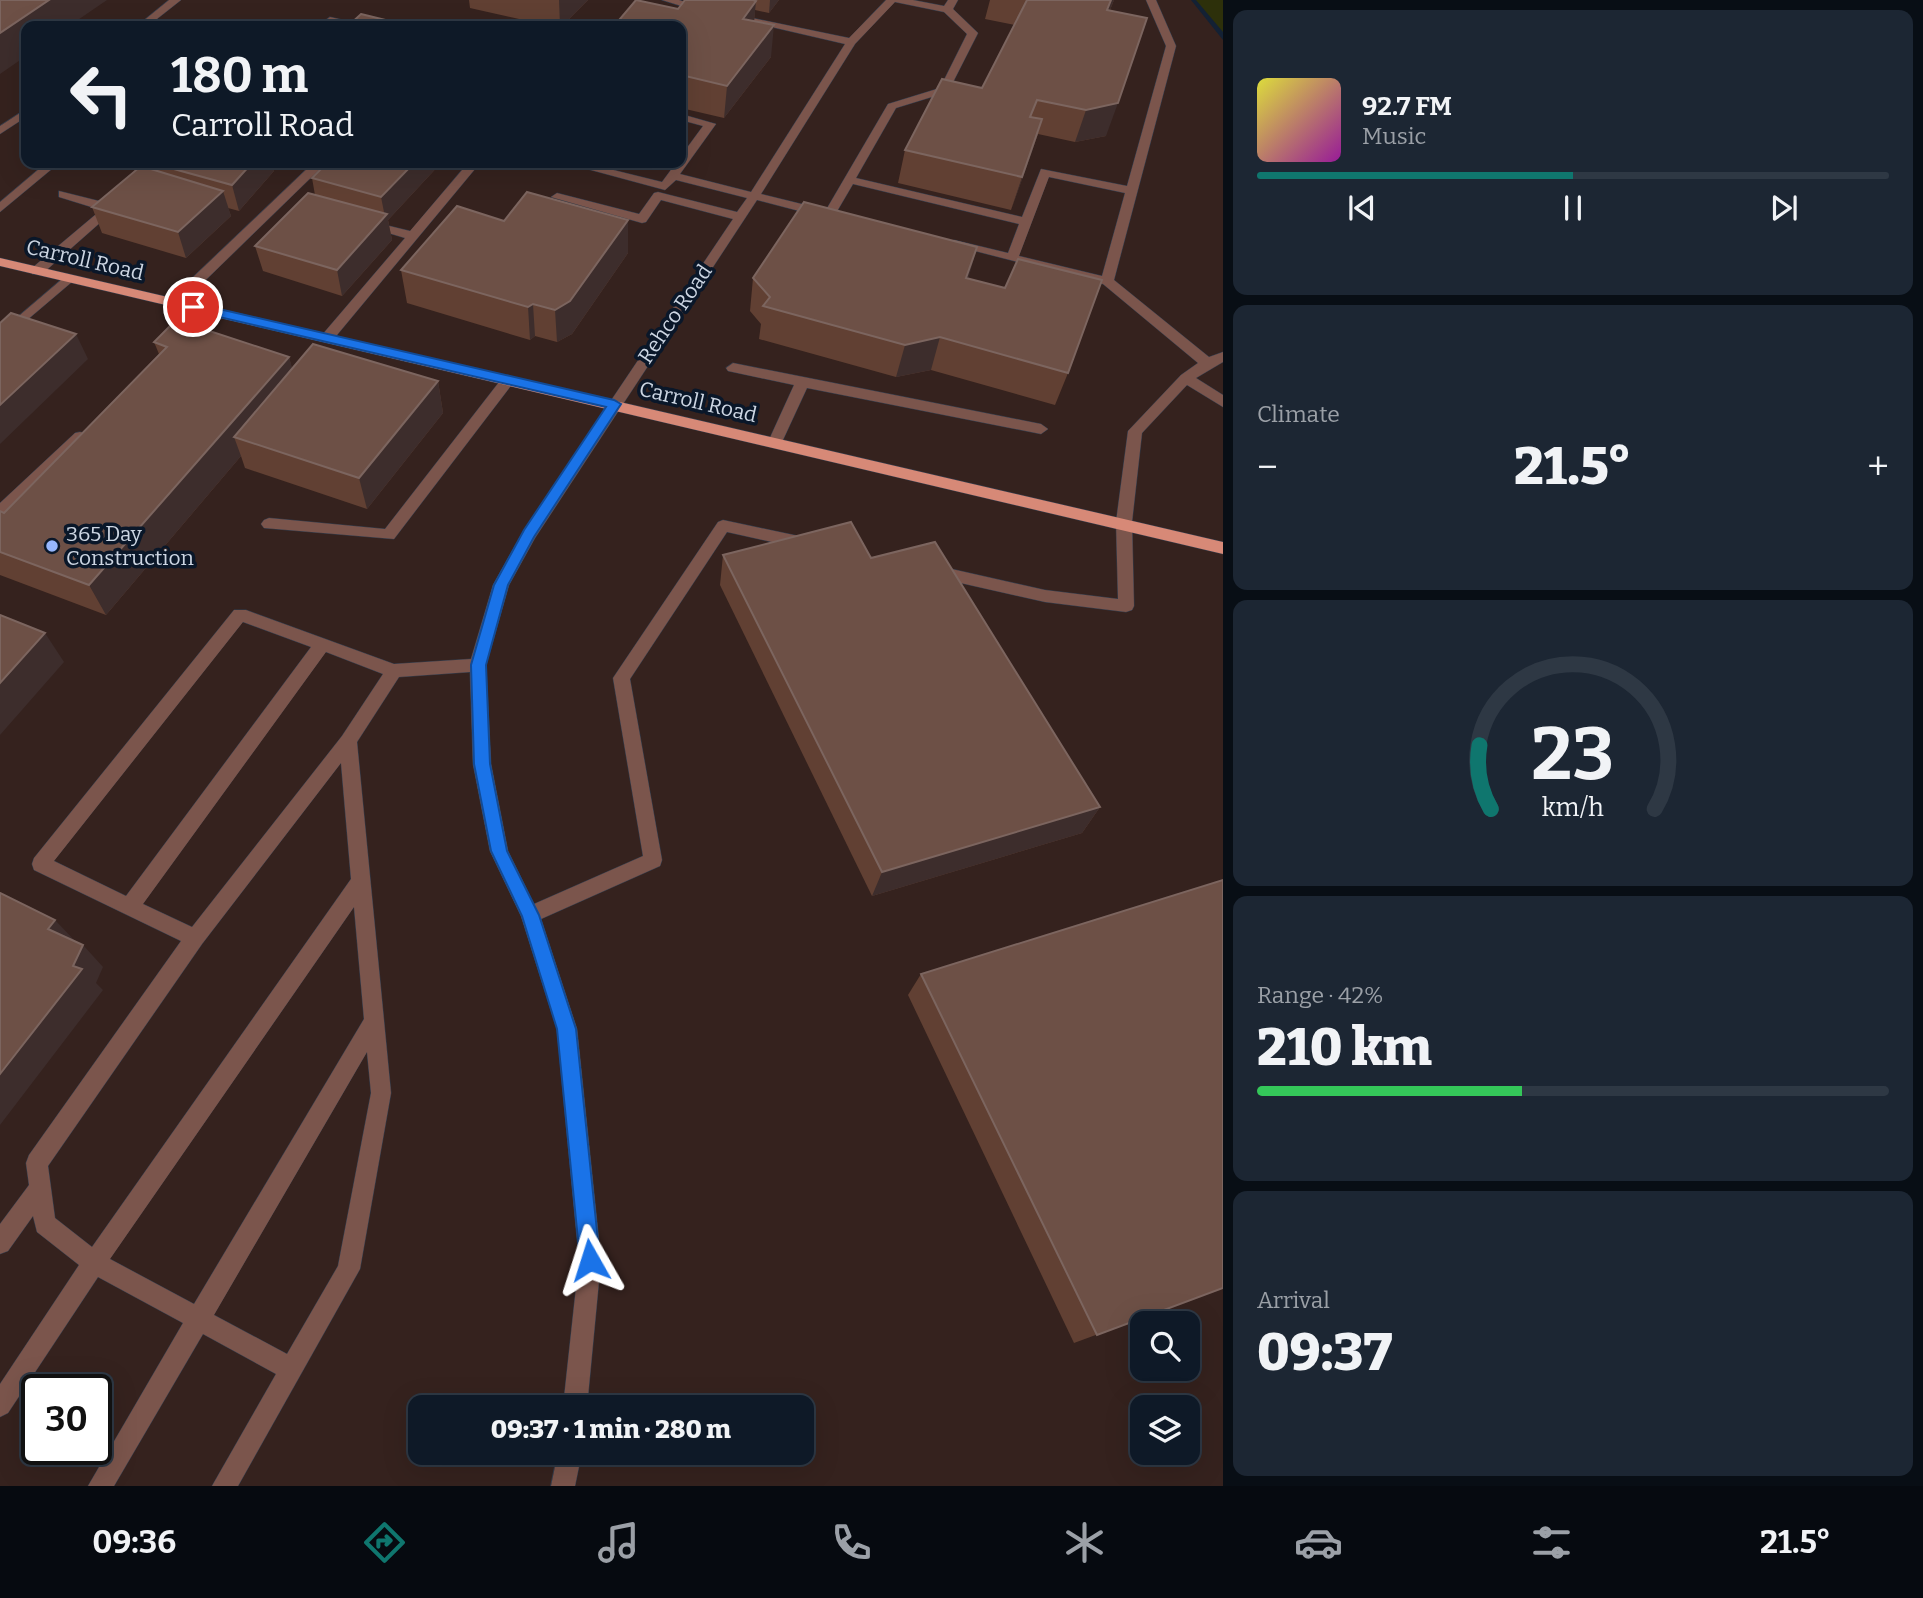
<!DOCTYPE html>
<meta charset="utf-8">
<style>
:root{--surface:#0e1927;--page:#1c2633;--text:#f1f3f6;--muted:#9ba0a7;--line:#2e3844;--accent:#0f766e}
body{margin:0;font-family:Bitter,serif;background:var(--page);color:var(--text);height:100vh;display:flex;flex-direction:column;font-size:26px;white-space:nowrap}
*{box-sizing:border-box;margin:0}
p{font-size:23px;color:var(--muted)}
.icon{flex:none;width:38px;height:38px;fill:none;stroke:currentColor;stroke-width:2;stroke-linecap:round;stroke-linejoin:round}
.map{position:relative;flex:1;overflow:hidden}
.side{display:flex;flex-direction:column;gap:10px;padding:10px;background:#080e15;width:700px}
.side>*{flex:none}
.guide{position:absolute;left:21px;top:21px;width:665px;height:147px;border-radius:14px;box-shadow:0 7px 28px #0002,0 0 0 2px var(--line);background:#0e1927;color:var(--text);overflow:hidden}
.fabs{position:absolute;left:1130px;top:1311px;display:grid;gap:14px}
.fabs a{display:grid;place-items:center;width:70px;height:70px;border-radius:14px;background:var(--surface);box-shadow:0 7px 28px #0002,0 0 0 2px var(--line);font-size:35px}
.speed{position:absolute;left:21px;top:1374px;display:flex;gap:14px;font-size:35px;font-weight:700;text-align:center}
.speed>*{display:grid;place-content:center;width:91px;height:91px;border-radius:50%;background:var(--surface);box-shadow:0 7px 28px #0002,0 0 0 2px var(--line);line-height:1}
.speed .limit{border:4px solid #111;border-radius:10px;background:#fff;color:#111}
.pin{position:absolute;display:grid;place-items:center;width:60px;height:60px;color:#fff;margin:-30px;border:4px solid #fff;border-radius:50%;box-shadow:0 2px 7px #0007}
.me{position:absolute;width:77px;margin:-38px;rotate:354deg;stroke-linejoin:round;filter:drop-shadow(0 0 5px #0008)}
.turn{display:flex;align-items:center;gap:24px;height:147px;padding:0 35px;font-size:32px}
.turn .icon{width:91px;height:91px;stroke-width:2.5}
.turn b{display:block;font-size:49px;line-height:60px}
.big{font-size:52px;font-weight:800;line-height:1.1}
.side .widget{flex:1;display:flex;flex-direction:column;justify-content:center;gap:10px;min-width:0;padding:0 24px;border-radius:14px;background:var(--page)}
.side .dial{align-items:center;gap:0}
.dial svg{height:182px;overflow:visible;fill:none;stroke:var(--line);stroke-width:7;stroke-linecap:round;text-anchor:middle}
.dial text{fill:var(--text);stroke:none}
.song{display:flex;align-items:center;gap:21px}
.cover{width:84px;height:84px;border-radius:10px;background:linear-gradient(135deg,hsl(60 70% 55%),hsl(300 70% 35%))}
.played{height:7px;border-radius:4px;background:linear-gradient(90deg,var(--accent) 50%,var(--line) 50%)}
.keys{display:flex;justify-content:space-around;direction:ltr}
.heat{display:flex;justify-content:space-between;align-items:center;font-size:38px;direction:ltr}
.charge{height:10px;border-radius:5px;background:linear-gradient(90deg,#34c759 42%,var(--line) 0)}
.trip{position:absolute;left:408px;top:1395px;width:406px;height:70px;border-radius:14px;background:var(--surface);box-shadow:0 7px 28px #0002,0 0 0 2px var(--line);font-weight:800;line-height:70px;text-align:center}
.menu{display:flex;height:112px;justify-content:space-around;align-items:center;background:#060a10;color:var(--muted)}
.menu .icon{width:49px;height:49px}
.menu .on{color:var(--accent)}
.menu b{font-size:32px;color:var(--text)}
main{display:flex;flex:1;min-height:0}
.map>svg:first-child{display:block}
</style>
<main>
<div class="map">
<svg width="1223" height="1486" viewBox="0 0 1223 1486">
<rect width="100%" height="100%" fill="#132134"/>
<!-- industrial -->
<path fill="#35221e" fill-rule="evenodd" d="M0 0H1191L1223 40V1486H0ZM26 26H681V163H26ZM1143 1323H1188V1368H1143ZM37 1390H96V1449H37ZM420 1407H802V1452H420ZM1143 1407H1188V1452H1143Z"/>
<!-- green -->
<polygon fill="#2d300a" points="1196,0 1223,0 1223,32"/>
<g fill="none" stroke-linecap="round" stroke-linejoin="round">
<defs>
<g id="minor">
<polygon points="169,0 181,0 148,26 137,26"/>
<polygon points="662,0 679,0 709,10 704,13"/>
<path d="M886 0H913L944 6 948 0H958L953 9 978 33 948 92 896 108 856 178 1022 217 1041 169 1127 186 1166 46 1146 0H1156L1176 46 1114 280 1209 357 1223 352V362L1196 378 1223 395V407L1187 385 1142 433 1132 522 1134 606 1132 610 1126 612 1045 602 934 577 926 571 934 565 1045 590 1118 599 1116 522 1128 431 1181 375 1198 363 1103 284 948 244 954 240 1008 253 1019 224 853 184 836 213 849 216 851 219 845 223 757 200 535 538 509 585 486 665 491 764 508 851 534 904 643 856 613 678 718 522 723 520 808 538 816 544 808 550 727 532 630 679 662 860 660 866 541 919 577 1029 601 1260 587 1407H563L579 1260 557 1029 521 916 490 851 473 764 470 672 399 677 357 742 391 1093 360 1269 238 1486H212L276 1374 203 1334 114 1486H88L183 1323 98 1277 8 1413 0 1417V1384L79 1265 37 1232 33 1216 8 1251 0 1254V1224L29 1185 26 1163 29 1155 181 941 34 870 32 864 34 858 234 610H246L394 664 471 659 493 585 524 530 733 219 661 200 646 222 642 223 551 197 557 193 639 214 654 193 658 192 737 212 747 198 676 180 665 190 565 163H585L662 182 676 163H681V156L703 126 681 120V114L716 124 680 174 751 192 845 44 728 17V13L849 38ZM895 2 944 12 967 34 940 88 888 104 826 210 761 194 855 44ZM1049 177 1125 193 1102 276 1019 256ZM243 622 311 647 126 896 54 861ZM326 652 383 674 342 736 192 927 143 904ZM341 763 351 879 92 1247 55 1218 48 1166 202 944ZM354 907 364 1019 194 1304 110 1259ZM367 1052 371 1093 338 1266 287 1354 214 1315Z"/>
<polygon points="330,17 361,24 362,26 332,24 318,26"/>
<polygon points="26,109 26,117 0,134 0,126"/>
<polygon points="46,163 59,163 0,212 0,202"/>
<polygon points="313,163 326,163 179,306 169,306 169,300"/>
<polygon points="468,163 480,163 332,341 322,341 322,335 405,238 365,226 365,220 410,231"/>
<polygon points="59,191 119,206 42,274 32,274 32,268 101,210 59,197"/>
<polygon points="68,274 75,278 73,281 0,343 0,332"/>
<polygon points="212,308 219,312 217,315 184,346 174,346 174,340"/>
<polygon points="733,363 1041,424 1048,429 1041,434 807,388 782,442 775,447 768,442 794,385 728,371 726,368"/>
<polygon points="508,375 513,377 513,383 394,539 264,528 261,524 264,520 269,518 385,529 503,377"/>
<polygon points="80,432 85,433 85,441 5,516 0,518 0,503 75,433"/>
<polygon points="558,1452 582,1452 575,1486 551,1486"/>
</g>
<polygon id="major" points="0,258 1223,542 1223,554 0,266"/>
</defs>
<!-- minor casing -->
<use href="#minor" stroke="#313e50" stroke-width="1"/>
<!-- major casing -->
<use href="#major" stroke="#313e50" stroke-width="1"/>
<!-- minor -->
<use href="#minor" fill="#7b554c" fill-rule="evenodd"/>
<!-- major -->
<use href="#major" fill="#d78977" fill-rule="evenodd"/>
</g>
<!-- wall -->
<g fill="#614033">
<polygon points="469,0 588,0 562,26 550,26 470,8"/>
<polygon points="685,0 779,0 769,13 755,10 754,21 771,57 724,118 681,108 681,26 678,9"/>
<polygon points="990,0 1114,0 1110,10 1106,136 1075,142 1038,134 1011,210 898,183 905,150 982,88 1015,25 985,19"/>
<polygon points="146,163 272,163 274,171 239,211 228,208 231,216 186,258 102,233 92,207 148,168"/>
<polygon points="327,163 441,163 388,220 392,240 342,296 263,271 255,246 315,195 312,178"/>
<polygon points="628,220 628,253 572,334 557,342 535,336 530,340 407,303 401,270 504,221"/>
<polygon points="753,278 968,278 1068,373 1055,405 931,370 896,377 759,339 761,324 750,311"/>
<polygon points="154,342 289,357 292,369 438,381 443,413 367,509 245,468 241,456 106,615 0,575 0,511 4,513 159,354"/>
<polygon points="723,555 1100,807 1082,833 872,896 720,585"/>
<polygon points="921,974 1223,1288 1074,1343 908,995"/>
</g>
<!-- shaded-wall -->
<g fill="#3d2d2c">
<polygon points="49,0 107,0 69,26 26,26 26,56 0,74 0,33"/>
<polygon points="559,0 588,0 562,26 560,26"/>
<polygon points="770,0 779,0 769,13"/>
<polygon points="1111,0 1114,0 1097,42 1107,10"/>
<polygon points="756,1 753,33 743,19"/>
<polygon points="774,25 771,57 724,118 727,86"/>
<polygon points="1118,103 1106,136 1075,142 1086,110"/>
<polygon points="1042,119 1032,152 1011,210 1022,177"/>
<polygon points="252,163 272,163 274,171 239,211 232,185"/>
<polygon points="414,163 441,163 388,220 392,240 342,296 337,270 385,217 381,197"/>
<polygon points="223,191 231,216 186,258 178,232"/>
<polygon points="628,220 628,253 572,334 557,342 555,310"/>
<polygon points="977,247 968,280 966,278"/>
<polygon points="533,304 535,336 530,340 528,307"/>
<polygon points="76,334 88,359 0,444 0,405"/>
<polygon points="940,337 931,370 896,377 905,345"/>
<polygon points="289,357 298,389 234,437 241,456 106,615 89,585"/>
<polygon points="438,381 443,413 367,509 359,478"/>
<polygon points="45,633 64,662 0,735 0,683"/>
<polygon points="1100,807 1082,833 872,896 882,872"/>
<polygon points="55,920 77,943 48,929"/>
<polygon points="83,945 103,967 96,983 103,990 0,1125 0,1074 73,966"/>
</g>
<!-- building -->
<g fill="#6d5046" stroke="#7c655f" stroke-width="2">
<polygon points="0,0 49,0 0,33"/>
<polygon points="636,0 678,9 685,0 753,0 756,1 743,19 774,25 727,86 681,75 681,26 614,26"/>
<polygon points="1027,0 1111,0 1107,10 1147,18 1118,103 1086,110 1037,100 1030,117 1042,119 1022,177 905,150 942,79 982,88"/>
<polygon points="361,14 410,26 348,26"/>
<polygon points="152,163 252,163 232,185"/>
<polygon points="327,163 414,163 381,197 312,178"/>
<polygon points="141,166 223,191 178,232 92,207"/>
<polygon points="527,192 628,220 570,301 555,310 533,304 528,307 401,270 457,206 504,221"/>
<polygon points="308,193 387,214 337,270 255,246"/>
<polygon points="804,202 977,247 966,278 1005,288 1018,259 1102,280 1068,373 940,337 905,345 763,306 770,297 753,278"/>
<polygon points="11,313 76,334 0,405 0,323"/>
<polygon points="176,320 289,357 89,585 0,552 0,511 4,513 167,347 154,342"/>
<polygon points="313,344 438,381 359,478 234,437"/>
<polygon points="851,522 871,558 935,542 1100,807 882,872 723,555"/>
<polygon points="0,615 45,633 0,683"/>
<polygon points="1223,880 1223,1288 1097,1335 921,974"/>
<polygon points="0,893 55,920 48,929 83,945 73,966 82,969 0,1074"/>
</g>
<!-- route -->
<polygon fill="#1a73e8" stroke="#114b97" stroke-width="2" points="193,303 614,400 621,404 534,537 508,585 486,665 490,764 507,851 539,915 576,1029 600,1260 597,1267 590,1270 583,1267 580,1260 557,1029 522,916 491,851 474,764 471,665 494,585 524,530 606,407 189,310 189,304"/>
<!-- markers -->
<circle fill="#96b6fd" stroke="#0a1729" stroke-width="2.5" cx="52" cy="546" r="7"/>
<g text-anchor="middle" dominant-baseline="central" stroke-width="7" stroke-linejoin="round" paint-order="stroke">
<!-- street labels -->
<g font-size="21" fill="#cdd6e3" stroke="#0a1729">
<text transform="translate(85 260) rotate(13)">Carroll Road</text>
<text transform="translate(675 314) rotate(-56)">Rehco Road</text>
<text transform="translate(698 402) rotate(13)">Carroll Road</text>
</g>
<!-- poi labels -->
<g font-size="21" fill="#cdd6e3" stroke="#0a1729" text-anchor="start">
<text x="66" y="534">365 Day<tspan x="66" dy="24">Construction</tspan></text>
</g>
</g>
</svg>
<div class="fabs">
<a><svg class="icon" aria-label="search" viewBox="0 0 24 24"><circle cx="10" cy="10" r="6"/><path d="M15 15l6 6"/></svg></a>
<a><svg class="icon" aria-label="layers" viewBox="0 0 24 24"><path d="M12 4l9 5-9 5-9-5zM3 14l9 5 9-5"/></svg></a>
</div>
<div class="speed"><div class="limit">30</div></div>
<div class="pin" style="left:193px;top:307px;background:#d93025"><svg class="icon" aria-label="arrive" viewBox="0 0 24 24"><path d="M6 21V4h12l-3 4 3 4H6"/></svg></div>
<svg class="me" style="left:590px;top:1260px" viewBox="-20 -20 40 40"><path d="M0-17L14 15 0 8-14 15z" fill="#1a73e8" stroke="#fff" stroke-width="4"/></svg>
<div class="trip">09:37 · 1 min · 280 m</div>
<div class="guide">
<div class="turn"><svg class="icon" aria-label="left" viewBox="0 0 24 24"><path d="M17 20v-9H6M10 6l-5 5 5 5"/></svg><div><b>180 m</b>Carroll Road</div></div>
</div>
</div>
<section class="side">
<div class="widget">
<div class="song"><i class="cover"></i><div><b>92.7 FM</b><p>Music</p></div></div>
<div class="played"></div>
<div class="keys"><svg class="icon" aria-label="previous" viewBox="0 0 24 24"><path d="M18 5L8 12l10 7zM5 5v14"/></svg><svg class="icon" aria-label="pause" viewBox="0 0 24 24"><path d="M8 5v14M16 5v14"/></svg><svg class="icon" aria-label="next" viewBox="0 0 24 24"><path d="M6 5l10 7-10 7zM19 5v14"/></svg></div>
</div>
<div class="widget"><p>Climate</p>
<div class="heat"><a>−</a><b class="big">21.5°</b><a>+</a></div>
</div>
<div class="widget dial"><svg viewBox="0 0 100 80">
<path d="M14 69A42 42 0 1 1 86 69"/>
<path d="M14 69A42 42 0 0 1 9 41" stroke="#0f766e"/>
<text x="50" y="56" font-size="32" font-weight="700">23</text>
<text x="50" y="72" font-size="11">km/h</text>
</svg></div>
<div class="widget"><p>Range · 42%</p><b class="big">210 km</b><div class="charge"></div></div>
<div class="widget"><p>Arrival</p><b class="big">09:37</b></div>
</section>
</main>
<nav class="menu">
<b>09:36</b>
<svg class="icon on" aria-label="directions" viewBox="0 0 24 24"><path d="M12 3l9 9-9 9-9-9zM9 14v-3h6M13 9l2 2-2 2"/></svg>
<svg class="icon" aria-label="music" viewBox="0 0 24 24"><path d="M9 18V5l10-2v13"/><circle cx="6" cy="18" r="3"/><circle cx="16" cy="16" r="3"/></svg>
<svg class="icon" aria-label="phone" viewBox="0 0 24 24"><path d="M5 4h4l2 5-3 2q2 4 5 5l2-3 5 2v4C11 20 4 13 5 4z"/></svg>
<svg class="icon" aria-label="climate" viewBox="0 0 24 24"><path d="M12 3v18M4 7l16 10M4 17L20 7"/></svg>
<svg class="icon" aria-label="car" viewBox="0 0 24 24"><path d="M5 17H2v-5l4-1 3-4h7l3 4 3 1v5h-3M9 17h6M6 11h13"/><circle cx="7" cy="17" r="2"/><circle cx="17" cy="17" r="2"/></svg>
<svg class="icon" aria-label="filters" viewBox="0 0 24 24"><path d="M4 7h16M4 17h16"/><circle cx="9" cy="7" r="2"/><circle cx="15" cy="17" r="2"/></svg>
<b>21.5°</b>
</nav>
